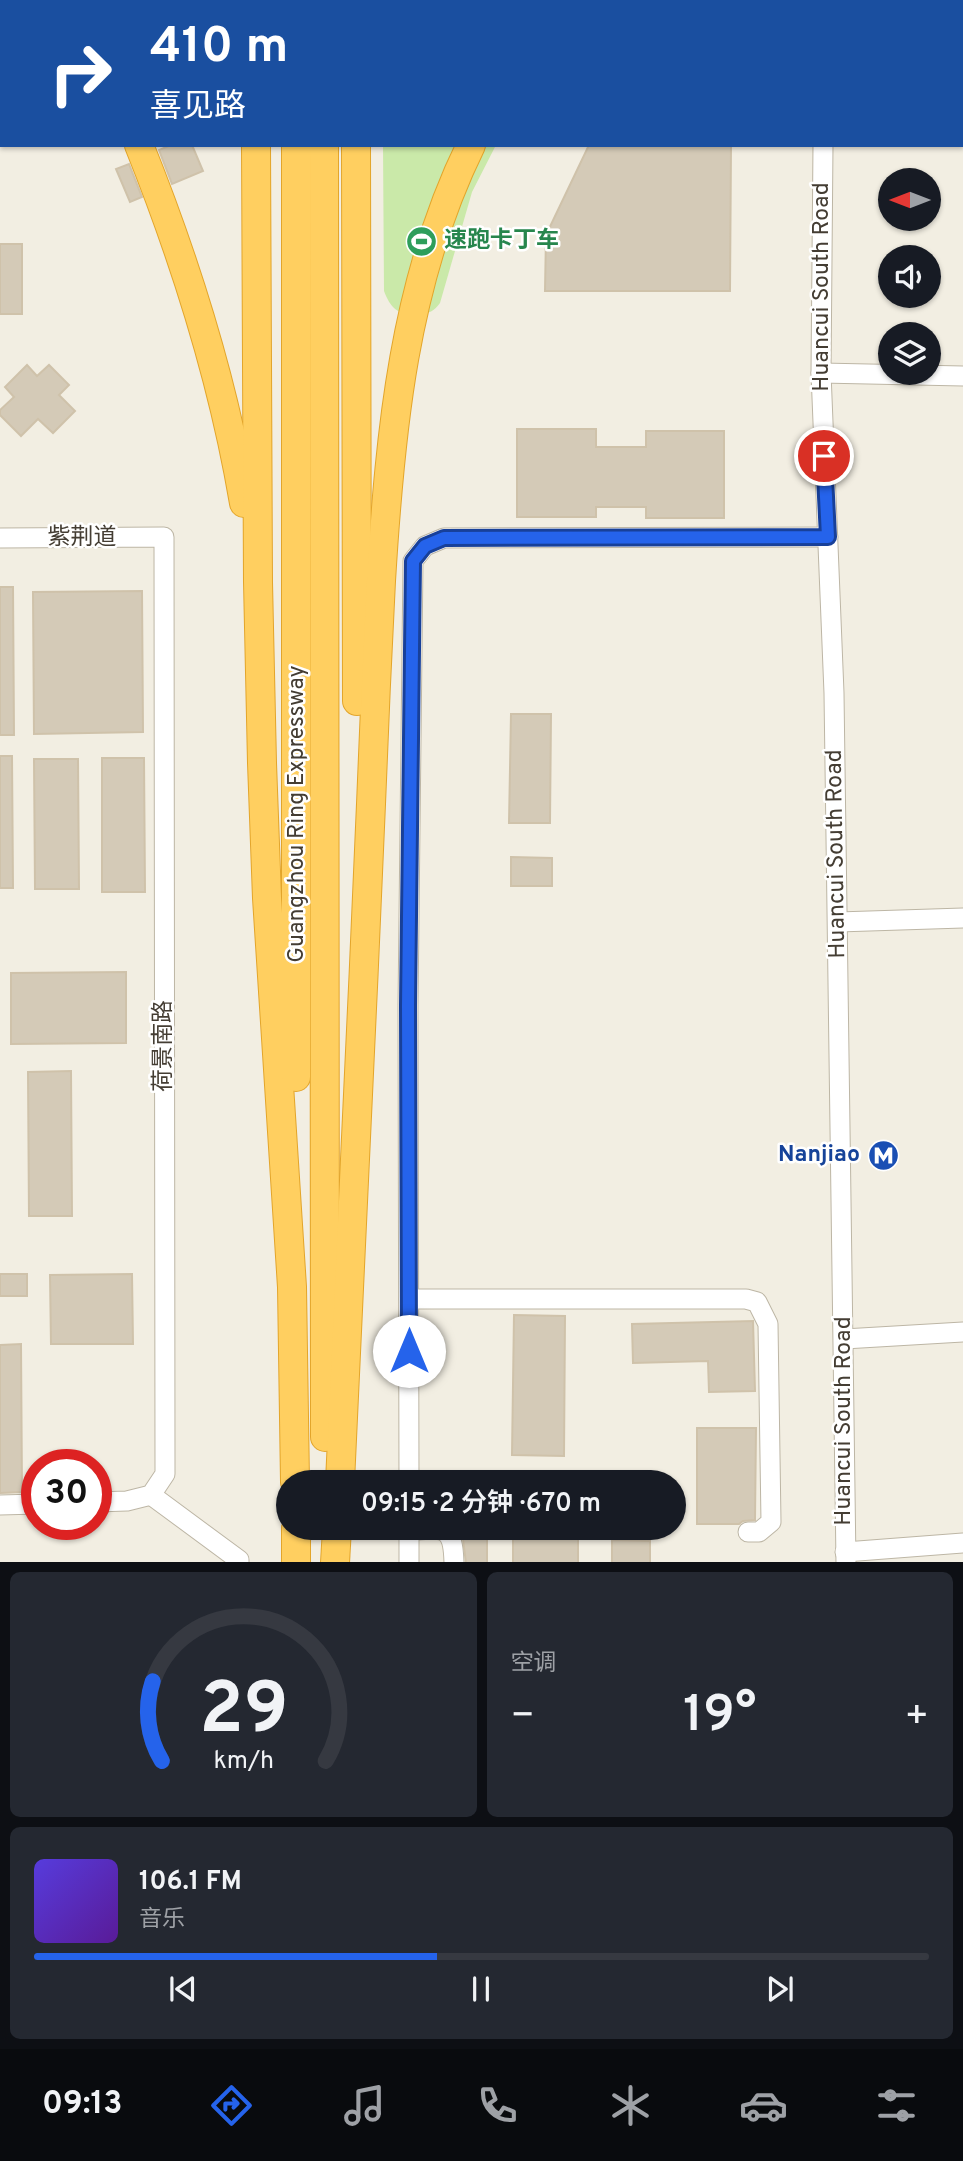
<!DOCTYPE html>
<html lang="zh">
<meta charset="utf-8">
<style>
:root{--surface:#171b24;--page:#242831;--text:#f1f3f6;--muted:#9ea1a6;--line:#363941;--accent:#2563eb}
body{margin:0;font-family:Overpass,"Noto Sans SC",sans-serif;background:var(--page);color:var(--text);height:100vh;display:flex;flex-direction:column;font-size:26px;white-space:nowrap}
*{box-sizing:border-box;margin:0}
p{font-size:23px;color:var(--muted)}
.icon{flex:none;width:38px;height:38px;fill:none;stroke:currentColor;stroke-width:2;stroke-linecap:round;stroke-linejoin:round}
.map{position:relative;height:1562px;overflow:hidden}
.side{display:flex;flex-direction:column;gap:10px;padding:10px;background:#0d0f14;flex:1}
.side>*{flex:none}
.top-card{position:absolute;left:0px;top:0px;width:964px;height:147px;box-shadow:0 2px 5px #0004;background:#1a4fa0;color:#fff;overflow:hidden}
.needle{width:46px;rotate:270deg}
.tools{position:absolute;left:878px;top:168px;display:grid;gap:14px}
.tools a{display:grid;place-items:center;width:63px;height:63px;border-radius:50%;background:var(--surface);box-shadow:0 2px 5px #0004;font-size:35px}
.speed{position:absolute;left:21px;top:1449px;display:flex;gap:14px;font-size:35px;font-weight:700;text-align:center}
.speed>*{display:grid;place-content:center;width:91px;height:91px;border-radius:50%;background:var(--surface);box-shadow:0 2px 5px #0004;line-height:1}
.speed .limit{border:10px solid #d22;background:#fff;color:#111}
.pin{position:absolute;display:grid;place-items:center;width:60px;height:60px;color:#fff;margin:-30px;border:4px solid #fff;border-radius:50%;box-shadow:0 2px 7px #0007}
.me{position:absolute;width:77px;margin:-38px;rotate:0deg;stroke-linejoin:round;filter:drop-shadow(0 0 5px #0008)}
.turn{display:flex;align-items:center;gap:24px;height:147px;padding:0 35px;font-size:32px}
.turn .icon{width:91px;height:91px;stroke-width:2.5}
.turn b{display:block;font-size:49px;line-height:60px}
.big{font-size:52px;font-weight:600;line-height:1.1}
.side .widget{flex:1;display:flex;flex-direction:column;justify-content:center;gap:10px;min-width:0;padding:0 24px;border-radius:10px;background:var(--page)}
.side .dial{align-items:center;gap:0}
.dial svg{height:182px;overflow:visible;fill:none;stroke:var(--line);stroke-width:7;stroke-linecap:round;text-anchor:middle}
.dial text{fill:var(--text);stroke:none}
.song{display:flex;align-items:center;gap:21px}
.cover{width:84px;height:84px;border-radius:10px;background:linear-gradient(135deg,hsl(250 70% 55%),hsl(270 70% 35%))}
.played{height:7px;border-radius:4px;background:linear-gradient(90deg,var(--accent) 45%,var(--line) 45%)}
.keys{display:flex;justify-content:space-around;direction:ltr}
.heat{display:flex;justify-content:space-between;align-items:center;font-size:38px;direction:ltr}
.side .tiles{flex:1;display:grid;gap:10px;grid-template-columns:1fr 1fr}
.widget:last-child{grid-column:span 2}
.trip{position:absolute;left:276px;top:1470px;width:410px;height:70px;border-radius:35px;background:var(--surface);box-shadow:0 2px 5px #0004;font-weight:600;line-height:70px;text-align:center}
.dock{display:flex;height:112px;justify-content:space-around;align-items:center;background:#090b0e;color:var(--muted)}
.dock .icon{width:49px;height:49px}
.dock .active{color:var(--accent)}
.dock b{font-size:32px;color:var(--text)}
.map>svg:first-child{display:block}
</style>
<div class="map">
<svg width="963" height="1563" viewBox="0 0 963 1563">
<rect width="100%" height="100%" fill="#f2eee2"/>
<!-- green -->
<path fill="#cae9a9" d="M383 145H496L472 192 440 303C434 311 430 313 420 314 400 316 391 310 384 291Z"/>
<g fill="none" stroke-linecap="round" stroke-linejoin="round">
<!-- canal -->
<polyline stroke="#9bccf2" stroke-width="14" points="852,2 862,0"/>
</g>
<!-- building -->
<g fill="#d4cab7" stroke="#cfc2aa" stroke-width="2">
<polygon points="171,145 192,145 203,171 172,184 159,150"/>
<polygon points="589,145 731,145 730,291 545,291 546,235"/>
<polygon points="129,164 142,197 130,202 116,169"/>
<rect x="0" y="244" width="22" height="70"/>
<polygon points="27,365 37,376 49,365 69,385 59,395 75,411 53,433 38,419 21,436 0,415 0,410 14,397 5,387"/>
<polygon points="517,429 596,429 596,447 646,447 646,431 724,431 724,518 646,518 646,507 596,507 596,517 517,517"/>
<polygon points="0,587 13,587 14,735 0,735"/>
<polygon points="142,591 143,732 34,734 33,592"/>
<polygon points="511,714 551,714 550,823 509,823"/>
<polygon points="0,756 12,756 13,888 0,888"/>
<polygon points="102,758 144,758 145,892 102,892"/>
<polygon points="34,759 78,759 79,889 35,889"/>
<polygon points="511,857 552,858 552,886 511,886"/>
<polygon points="126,972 126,1043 11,1044 11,973"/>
<polygon points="71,1071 72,1216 29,1216 28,1072"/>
<rect x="0" y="1274" width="27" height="22"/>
<polygon points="132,1274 133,1344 51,1344 50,1275"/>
<polygon points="514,1315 565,1316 564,1456 512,1455"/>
<polygon points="753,1321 755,1391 709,1392 708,1361 633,1363 632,1324"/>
<polygon points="21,1344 22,1492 0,1493 0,1345"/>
<polygon points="697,1428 756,1428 755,1520 743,1521 739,1524 697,1524"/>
<polygon points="458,1528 487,1528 487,1563 466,1563 463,1539"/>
<rect x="513" y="1528" width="65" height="35"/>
<polygon points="612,1540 650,1541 650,1563 612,1563"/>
</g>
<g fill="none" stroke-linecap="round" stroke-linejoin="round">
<defs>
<g id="minor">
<polyline points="824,0 824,2"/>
<polyline points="823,145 821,373 834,693 846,1563"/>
<polyline points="821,373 963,376"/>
<polyline points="0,538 164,537 165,1474 151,1495 127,1501 96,1502"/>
<polyline points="838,922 963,918"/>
<polyline points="409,1299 746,1299 757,1302 768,1324 771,1522 759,1532 748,1532"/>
<polyline points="844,1339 963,1332"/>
<polyline points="409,1482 408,1006 413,561 425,546 444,538 828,537"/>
<polyline points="151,1495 239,1560 239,1563"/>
<polyline points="0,1505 37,1504"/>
<polyline points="409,1528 409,1563"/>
<path d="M409 1531C443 1528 453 1524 454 1563"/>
<polyline points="845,1552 963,1543"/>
</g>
<g id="highway">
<polyline points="80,0 81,2"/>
<polyline points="104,0 104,2"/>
<polyline points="254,0 254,2"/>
<polyline points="296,2 296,0"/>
<polyline points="324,2 324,0"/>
<polyline points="358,2 358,0"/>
<polyline points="544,2 546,0"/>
<path d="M139 145C186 262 223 379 244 503"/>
<polyline points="256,145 258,582 262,763 267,898 292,1287 295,1482"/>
<polyline points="296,145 296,1077"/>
<polyline points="324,145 325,1437"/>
<polyline points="356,145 357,701"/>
<path d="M340 1482C352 1256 361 1030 371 804 374 730 377 655 381 581 390 432 404 281 471 145"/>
<polyline points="296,1528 296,1563"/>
<polyline points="335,1563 337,1528"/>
</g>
</defs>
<!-- minor casing -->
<use href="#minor" stroke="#bdb6a5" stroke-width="21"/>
<!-- highway casing -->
<use href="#highway" stroke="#e3a52b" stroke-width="30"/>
<!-- minor -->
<use href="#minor" stroke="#fff" stroke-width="19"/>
<!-- highway -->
<use href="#highway" stroke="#ffcf60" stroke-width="28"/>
</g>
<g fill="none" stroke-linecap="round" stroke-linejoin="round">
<defs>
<polyline id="route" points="409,1351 408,1006 413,561 425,546 444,538 828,537 824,456"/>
</defs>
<!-- route casing -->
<use href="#route" stroke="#184099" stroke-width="18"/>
<!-- route -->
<use href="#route" stroke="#2563eb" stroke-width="12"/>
</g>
<!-- icons -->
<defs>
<symbol id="stadium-disc" viewBox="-11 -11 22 22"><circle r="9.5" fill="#2e9e5b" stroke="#fff"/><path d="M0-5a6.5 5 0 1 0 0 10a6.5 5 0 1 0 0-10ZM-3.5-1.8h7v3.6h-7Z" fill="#fff"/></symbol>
<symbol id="metro-disc" viewBox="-11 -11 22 22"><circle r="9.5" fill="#1a4fb4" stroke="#fff"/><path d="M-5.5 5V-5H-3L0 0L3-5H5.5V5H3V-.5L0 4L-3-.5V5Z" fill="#fff"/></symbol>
</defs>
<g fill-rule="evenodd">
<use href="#stadium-disc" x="404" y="224" width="35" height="35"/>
<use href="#metro-disc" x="866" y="1138" width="35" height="35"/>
</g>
<g text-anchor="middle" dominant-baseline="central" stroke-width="5" stroke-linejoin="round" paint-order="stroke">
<!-- leisure labels -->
<g font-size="23" font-weight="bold" fill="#27864d" stroke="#fff" text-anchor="start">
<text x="444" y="241">速跑卡丁车</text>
</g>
<!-- street labels -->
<g font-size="23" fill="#443d33" stroke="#fff">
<text transform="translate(822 287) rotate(-90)">Huancui South Road</text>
<text x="82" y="538">紫荆道</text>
<text transform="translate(297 814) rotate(-90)">Guangzhou Ring Expressway</text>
<text transform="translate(837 854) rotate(-91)">Huancui South Road</text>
<text transform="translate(164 1046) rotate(-90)">荷景南路</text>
<text transform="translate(844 1421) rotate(-90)">Huancui South Road</text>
</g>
<!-- transit labels -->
<g font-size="23" font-weight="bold" fill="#164399" stroke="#fff" text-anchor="end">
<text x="860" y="1155">Nanjiao</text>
</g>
</g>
</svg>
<div class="tools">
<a><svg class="needle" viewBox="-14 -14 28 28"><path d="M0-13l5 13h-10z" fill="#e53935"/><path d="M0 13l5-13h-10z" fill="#9ea1a6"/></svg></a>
<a><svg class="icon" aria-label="sound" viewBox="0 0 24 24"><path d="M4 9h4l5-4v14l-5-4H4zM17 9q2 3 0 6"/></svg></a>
<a><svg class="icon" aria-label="layers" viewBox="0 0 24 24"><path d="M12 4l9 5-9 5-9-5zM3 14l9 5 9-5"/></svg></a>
</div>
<div class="speed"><div class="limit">30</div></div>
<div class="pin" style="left:824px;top:456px;background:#d93025"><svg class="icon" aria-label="arrive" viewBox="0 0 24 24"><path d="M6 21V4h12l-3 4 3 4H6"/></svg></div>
<svg class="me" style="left:409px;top:1351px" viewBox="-20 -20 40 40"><circle r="19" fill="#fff"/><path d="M0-13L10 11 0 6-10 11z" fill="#2563eb"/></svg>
<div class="trip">09:15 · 2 分钟 · 670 m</div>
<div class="top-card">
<div class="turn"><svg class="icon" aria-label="right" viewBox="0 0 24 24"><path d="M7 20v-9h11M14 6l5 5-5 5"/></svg><div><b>410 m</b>喜见路</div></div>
</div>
</div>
<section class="side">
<div class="tiles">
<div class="widget dial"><svg viewBox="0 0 100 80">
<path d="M14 69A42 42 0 1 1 86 69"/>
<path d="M14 69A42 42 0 0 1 10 34" stroke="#2563eb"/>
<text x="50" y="56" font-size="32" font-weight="700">29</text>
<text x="50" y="72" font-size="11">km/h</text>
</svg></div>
<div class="widget"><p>空调</p>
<div class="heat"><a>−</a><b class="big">19°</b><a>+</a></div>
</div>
<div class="widget">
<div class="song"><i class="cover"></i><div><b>106.1 FM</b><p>音乐</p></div></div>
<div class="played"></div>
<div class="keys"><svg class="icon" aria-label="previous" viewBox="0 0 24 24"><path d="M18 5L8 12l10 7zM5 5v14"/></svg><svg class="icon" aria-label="pause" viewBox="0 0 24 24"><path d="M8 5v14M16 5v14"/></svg><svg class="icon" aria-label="next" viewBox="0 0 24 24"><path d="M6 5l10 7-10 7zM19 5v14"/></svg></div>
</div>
</div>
</section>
<nav class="dock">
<b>09:13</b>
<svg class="icon active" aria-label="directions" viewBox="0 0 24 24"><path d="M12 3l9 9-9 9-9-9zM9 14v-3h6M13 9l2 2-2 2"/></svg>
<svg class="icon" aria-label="music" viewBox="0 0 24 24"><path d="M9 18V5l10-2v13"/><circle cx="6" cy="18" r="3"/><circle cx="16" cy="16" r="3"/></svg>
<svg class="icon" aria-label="phone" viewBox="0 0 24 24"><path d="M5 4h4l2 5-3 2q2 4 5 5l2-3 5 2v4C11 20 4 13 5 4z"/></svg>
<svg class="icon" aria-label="climate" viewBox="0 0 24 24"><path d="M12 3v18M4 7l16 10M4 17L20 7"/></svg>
<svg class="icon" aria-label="car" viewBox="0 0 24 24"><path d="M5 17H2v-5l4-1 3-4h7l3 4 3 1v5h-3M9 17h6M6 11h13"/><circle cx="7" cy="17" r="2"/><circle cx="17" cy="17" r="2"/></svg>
<svg class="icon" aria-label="filters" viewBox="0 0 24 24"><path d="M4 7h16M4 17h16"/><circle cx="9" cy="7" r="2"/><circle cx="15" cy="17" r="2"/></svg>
</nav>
